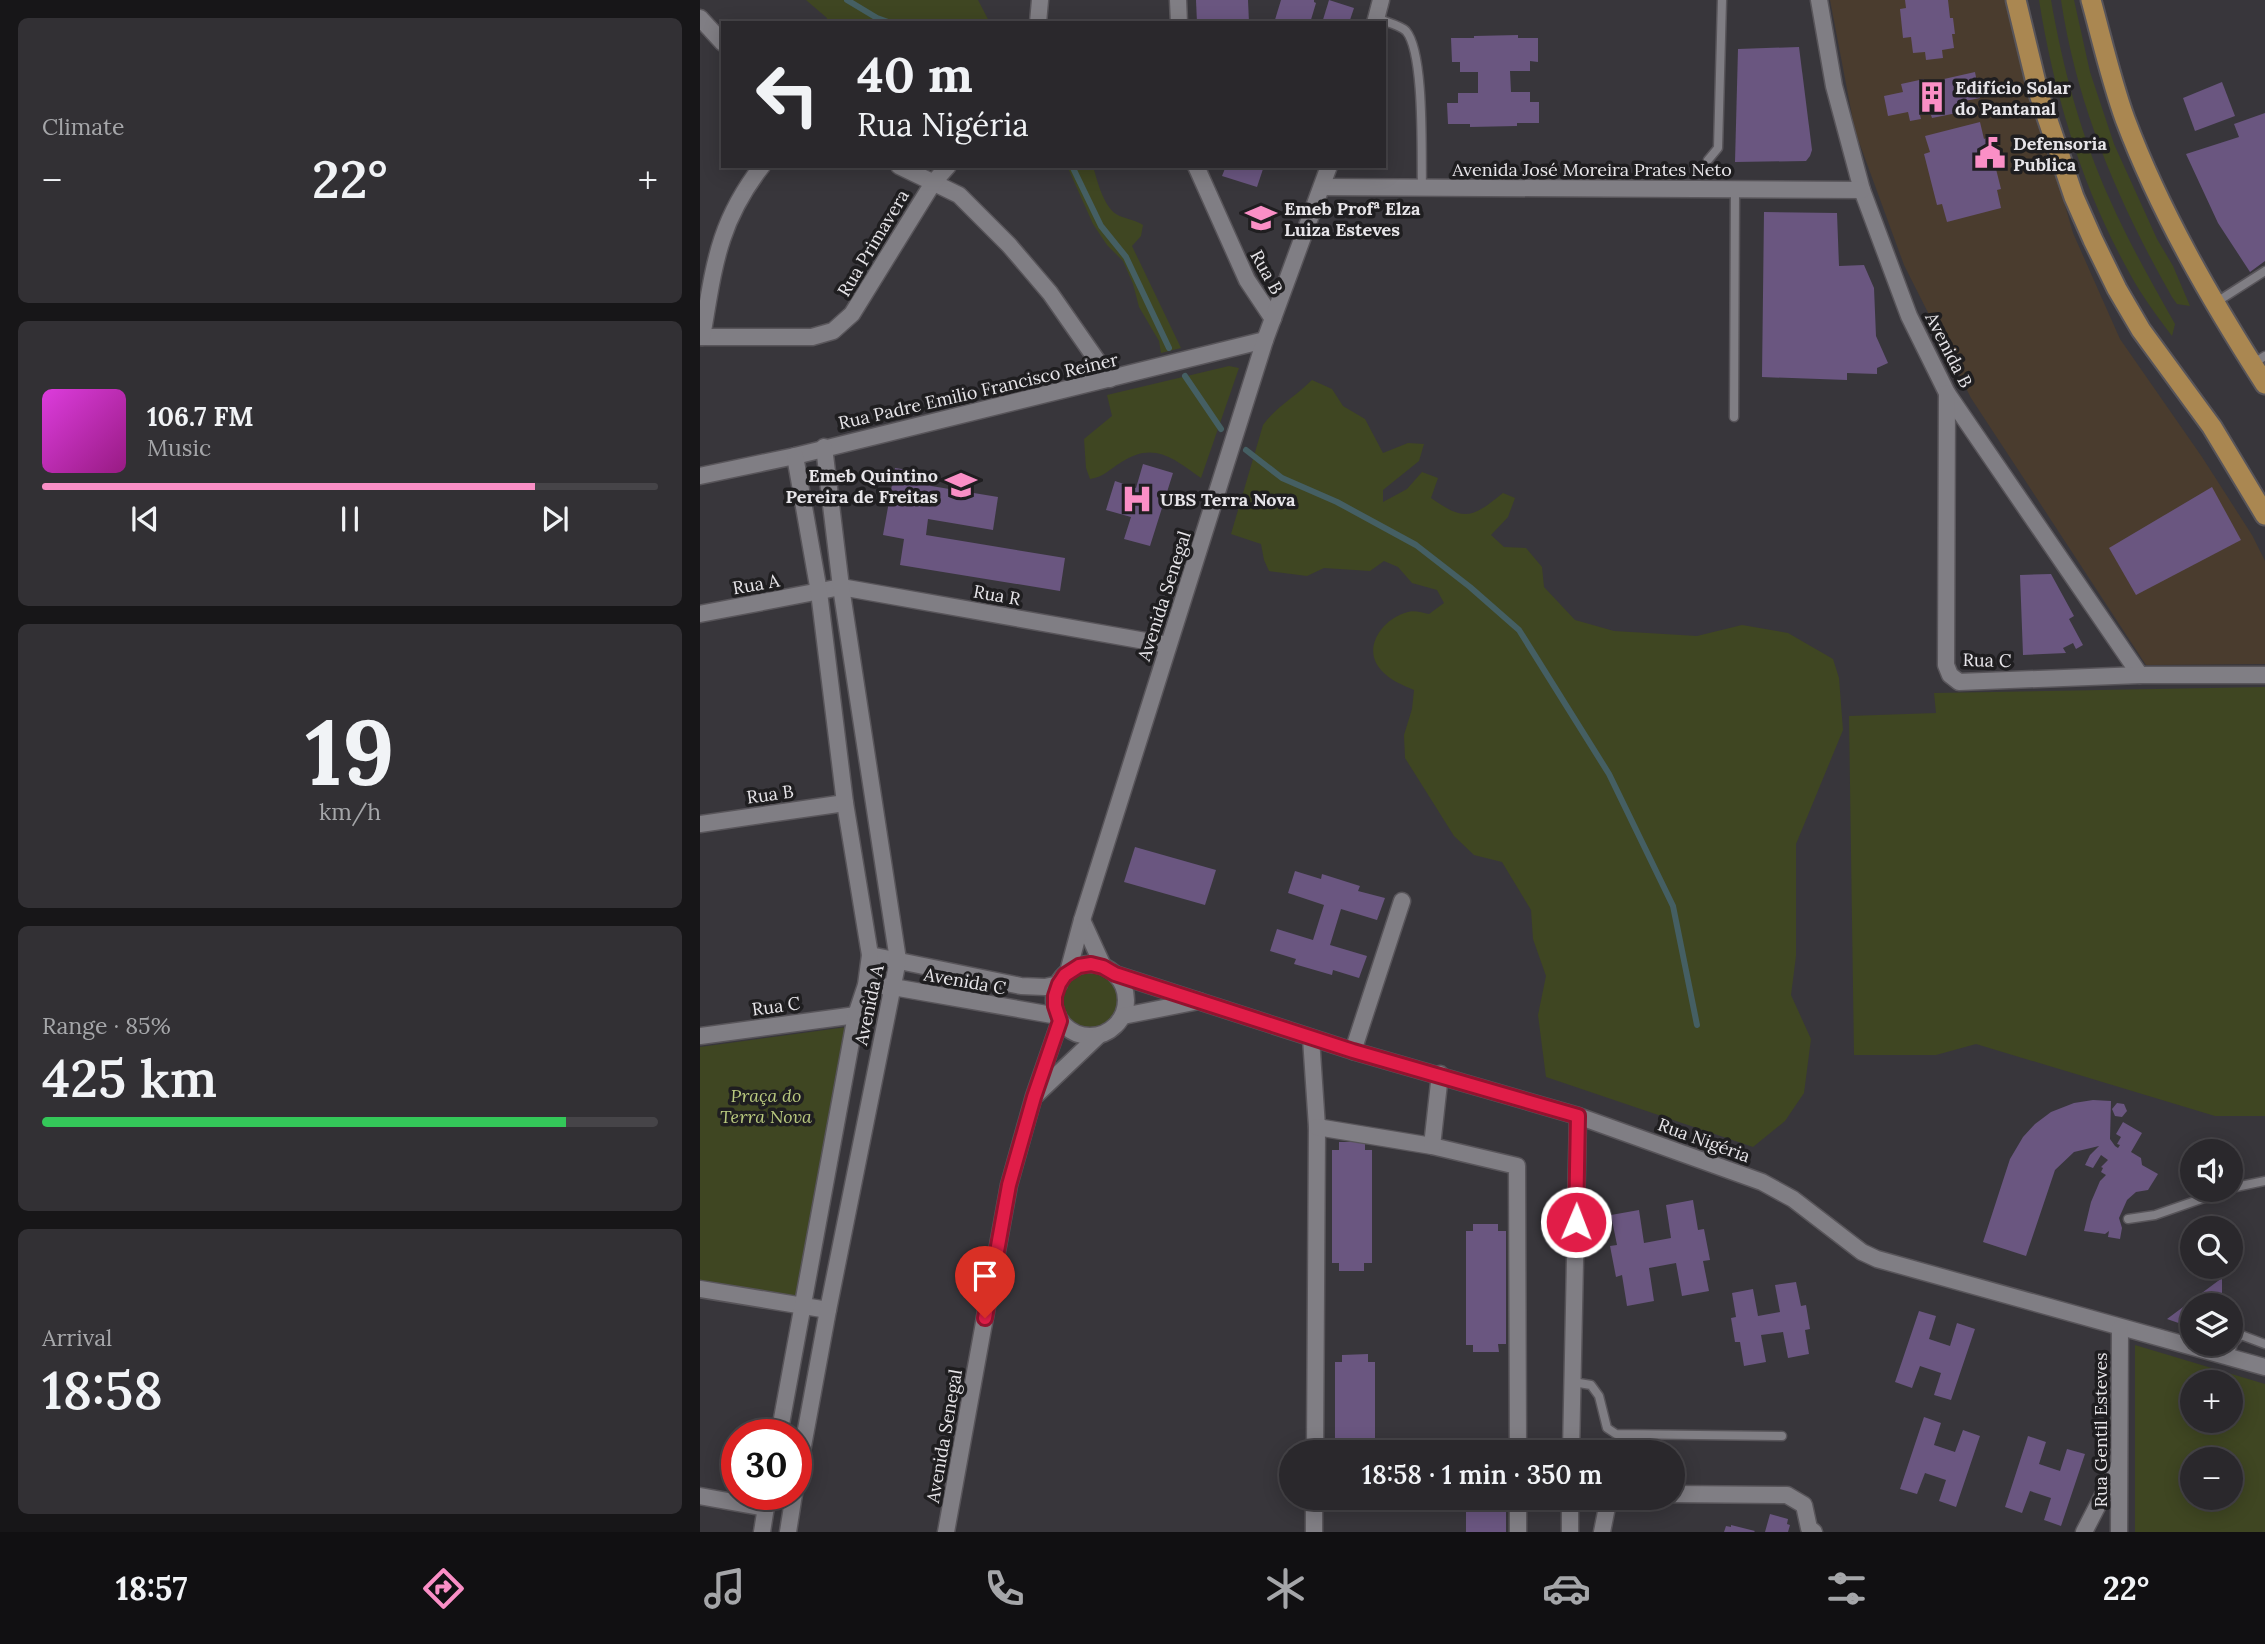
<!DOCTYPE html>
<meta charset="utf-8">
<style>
:root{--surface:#2a282c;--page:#323034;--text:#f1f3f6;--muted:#a5a6a9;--line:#464448;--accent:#fa8fc6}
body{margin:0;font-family:Lora,serif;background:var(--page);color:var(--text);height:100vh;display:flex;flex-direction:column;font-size:26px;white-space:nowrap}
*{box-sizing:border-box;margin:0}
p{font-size:23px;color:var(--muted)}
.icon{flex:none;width:38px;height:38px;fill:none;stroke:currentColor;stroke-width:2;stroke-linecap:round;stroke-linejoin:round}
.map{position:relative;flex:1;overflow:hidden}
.details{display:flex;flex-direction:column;gap:18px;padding:18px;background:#171618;width:700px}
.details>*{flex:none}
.guide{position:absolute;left:21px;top:21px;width:665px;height:147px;border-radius:0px;box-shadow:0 4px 18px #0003,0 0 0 2px var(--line);background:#2a282c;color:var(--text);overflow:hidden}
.buttons{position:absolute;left:1480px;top:1139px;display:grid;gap:14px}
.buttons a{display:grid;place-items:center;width:63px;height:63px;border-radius:50%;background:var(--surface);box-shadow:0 4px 18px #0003,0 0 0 2px var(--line);font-size:35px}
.speed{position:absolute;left:21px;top:1419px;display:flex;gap:14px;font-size:35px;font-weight:700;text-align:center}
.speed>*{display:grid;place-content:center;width:91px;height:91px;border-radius:50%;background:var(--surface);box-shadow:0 4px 18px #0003,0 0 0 2px var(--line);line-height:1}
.speed .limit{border:10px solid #d22;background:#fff;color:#111}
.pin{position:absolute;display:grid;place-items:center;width:60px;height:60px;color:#fff;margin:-72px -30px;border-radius:50% 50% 50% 0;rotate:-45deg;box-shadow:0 0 7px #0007}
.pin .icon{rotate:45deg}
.me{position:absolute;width:77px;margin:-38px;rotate:1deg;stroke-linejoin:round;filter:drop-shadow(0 0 5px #0008)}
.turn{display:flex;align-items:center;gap:24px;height:147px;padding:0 21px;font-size:32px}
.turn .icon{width:91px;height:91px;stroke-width:2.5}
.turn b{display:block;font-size:49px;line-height:60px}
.big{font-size:52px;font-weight:600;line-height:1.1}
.details .widget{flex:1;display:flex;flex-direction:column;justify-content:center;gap:10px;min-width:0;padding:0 24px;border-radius:10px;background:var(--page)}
.details .dial{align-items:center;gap:0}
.dial b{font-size:91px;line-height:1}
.song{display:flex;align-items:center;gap:21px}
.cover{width:84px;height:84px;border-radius:10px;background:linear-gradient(135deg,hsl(300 70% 55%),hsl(310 70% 35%))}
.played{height:7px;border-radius:4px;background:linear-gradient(90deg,var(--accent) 80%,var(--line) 80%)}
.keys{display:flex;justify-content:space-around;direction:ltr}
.heat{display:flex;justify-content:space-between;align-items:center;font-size:38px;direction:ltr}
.charge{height:10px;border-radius:5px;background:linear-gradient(90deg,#34c759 85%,var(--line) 0)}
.trip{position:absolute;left:579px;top:1440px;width:406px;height:70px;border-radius:35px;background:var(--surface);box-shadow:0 4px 18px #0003,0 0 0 2px var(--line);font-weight:600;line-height:70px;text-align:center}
.menu{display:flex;height:112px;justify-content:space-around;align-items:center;background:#111012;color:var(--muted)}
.menu .icon{width:49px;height:49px}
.menu .active{color:var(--accent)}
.menu b{font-size:32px;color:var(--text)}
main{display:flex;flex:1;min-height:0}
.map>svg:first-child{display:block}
</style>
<main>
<section class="details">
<div class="widget"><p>Climate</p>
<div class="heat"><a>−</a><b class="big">22°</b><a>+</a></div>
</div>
<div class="widget">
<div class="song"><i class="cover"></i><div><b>106.7 FM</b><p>Music</p></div></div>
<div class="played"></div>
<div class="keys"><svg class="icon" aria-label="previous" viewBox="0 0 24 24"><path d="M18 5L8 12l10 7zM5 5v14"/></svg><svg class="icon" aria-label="pause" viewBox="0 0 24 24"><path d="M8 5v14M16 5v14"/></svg><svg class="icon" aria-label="next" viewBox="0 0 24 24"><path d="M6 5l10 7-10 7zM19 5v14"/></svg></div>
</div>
<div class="widget dial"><b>19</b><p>km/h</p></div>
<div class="widget"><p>Range · 85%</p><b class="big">425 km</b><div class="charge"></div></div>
<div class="widget"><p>Arrival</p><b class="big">18:58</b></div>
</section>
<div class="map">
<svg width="1565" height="1532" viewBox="0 0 1565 1532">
<rect width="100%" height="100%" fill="#38363b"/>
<!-- commercial -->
<polygon fill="#4a3c2e" points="1130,0 1313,0 1319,45 1373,233 1420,339 1502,457 1552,535 1565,561 1565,664 1446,665 1271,398 1204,265 1155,131"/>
<!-- green -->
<g fill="#3f4622" fill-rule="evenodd">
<polygon points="106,0 278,0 290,23 127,23 127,18"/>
<path d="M1339 0H1351C1363 69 1381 136 1410 200 1429 243 1452 283 1475 324L1472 336C1457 316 1442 296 1430 274 1383 190 1354 95 1339 0Z"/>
<path d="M1361 0H1374L1390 72 1414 144 1457 239 1473 266 1490 306 1477 304 1472 297C1419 204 1377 107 1361 0Z"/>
<path d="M367 166H393C397 180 403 205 416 214 424 219 434 219 443 225L441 236 432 246 481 348 461 353 459 341 439 307 433 284 423 261 407 245 393 224Z"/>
<path d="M529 366 539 368 501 478C472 457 453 441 420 463 409 470 403 477 390 479L386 468 384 439 412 416 407 395Z"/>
<path d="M612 380 632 389 643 406 665 419 683 453 708 443 724 444 719 461 683 490V502L707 489 722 472 738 478 731 498C765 522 772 518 803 493L815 498 808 517 791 535 804 547 826 548 842 567 844 587 875 620 914 631 997 636 1042 625 1088 633 1133 659 1139 678 1143 730 1096 844V956L1091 995 1111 1039 1104 1093 1085 1121 1053 1147 846 1077 838 1015 846 976 833 939 831 910 802 862 774 855 754 836 705 758 704 735 712 709 714 690C702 685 690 680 681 670 661 648 683 618 708 612 714 610 723 613 729 614L744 603 737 590 712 583 698 567 684 561 670 571 624 568 607 576 569 571 564 560 561 544 531 534 563 425C576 407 596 396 612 380Z"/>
<polygon points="1565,687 1565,1116 1515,1116 1276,1044 1236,1055 1154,1055 1149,716 1236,713 1234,693"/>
<circle cx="390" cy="1000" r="27"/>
<polygon points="147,1027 99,1301 0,1282 0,1047"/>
<path d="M1435 1345 1565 1384V1532H1435ZM1493 1382H1531V1421H1493ZM1493 1460H1531V1498H1493Z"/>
</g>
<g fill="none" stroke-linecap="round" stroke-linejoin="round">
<!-- stream -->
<g stroke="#455f63" stroke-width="6">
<polyline points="147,0 177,18 191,23"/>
<polyline points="372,166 401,226 426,257 469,348"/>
<polyline points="485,376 521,429"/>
<polyline points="546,450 582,478 637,502 716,545 770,587 819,630 909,774 973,906 997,1025"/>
</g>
</g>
<!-- building -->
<g fill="#6a5680">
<polygon points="496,0 548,0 549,23 497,23"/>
<polygon points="581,0 614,0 614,2 616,3 610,23 574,23"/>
<polygon points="629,0 654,8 649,23 622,23"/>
<polygon points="1205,0 1248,0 1250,18 1253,18 1255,34 1252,34 1254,48 1242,50 1243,58 1226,60 1225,52 1213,53 1211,37 1203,38 1200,9 1206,8"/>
<polygon points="818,35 818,38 838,38 838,62 830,61 830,71 810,71 811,92 830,92 830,102 839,102 839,123 817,123 817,126 770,127 770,124 748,124 747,103 758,103 758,93 778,93 778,72 760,72 760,62 752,62 751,38 774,38 774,36"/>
<polygon points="1099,47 1112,150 1110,156 1106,161 1035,162 1038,49"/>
<polygon points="1275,72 1280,98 1265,101 1265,104 1256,106 1257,113 1232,118 1231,115 1225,114 1220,115 1221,119 1210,121 1208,112 1188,116 1184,96 1203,92 1201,84 1224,79 1226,90 1231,89 1230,86 1245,83 1244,79"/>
<polygon points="1522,82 1535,116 1495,131 1483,98"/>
<polygon points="1565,113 1565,261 1550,272 1518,223 1486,154 1539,137 1534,124"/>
<polygon points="1280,122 1284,139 1288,137 1301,189 1297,190 1301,208 1247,222 1242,204 1237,205 1224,154 1230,152 1225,136"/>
<polygon points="526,166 564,166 557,187 522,176"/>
<polygon points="1064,212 1137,213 1139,266 1164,265 1174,288 1176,336 1188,363 1177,368 1177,374 1147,373 1147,380 1062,377"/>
<polygon points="443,464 473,473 450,546 424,539 431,517 406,510 415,481 436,488"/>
<polygon points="195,468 215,471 213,483 298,497 293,530 228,519 226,535 365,558 360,591 200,565 204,539 183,535"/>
<polygon points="1512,487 1541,540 1436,595 1409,548"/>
<polygon points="1351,574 1374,616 1369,619 1383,645 1376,649 1373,643 1363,648 1366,653 1323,655 1320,575"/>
<polygon points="435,847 516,870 505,905 424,882"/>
<polygon points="595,871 621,879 622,874 660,886 658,891 685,898 677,920 641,909 630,945 667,956 659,978 633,970 632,975 594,964 596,959 570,951 577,929 613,940 624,905 588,893"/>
<polygon points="1393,1100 1411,1101 1410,1139 1415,1146 1418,1148 1420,1145 1417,1144 1421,1137 1416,1134 1423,1122 1442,1133 1431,1152 1441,1158 1442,1165 1458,1174 1448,1190 1436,1192 1427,1200 1419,1218 1422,1228 1420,1239 1408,1237 1409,1231 1405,1234 1384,1231 1391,1202 1400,1181 1406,1175 1401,1172 1403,1168 1401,1167 1408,1160 1401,1155 1393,1168 1385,1165 1390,1155 1399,1146 1374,1152 1355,1170 1326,1256 1283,1242 1310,1159 1323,1137 1335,1124 1351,1112 1374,1103"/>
<polygon points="1417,1103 1424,1104 1427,1111 1422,1117 1415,1116 1412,1109"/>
<polygon points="639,1142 665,1142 665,1150 672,1150 672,1263 664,1263 664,1271 639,1271 639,1263 632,1263 632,1150 639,1150"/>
<polygon points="993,1200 998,1230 1004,1229 1010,1260 1003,1261 1009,1291 982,1296 976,1263 949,1268 954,1301 927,1306 922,1275 916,1277 910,1246 917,1245 911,1215 939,1210 944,1243 971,1238 966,1205"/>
<polygon points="773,1224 798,1224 798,1231 806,1231 806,1344 798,1344 799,1352 773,1352 773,1345 766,1345 766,1231 773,1231"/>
<polygon points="1522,1278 1522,1306 1493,1306 1493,1328 1467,1319"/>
<polygon points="1096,1282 1101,1306 1106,1305 1110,1329 1105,1330 1109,1354 1088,1358 1083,1332 1061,1335 1066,1362 1044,1366 1040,1342 1035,1342 1031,1318 1036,1317 1032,1293 1053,1289 1058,1316 1080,1312 1075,1285"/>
<polygon points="1219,1311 1236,1316 1229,1339 1250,1346 1257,1323 1275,1329 1251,1400 1234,1395 1241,1373 1220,1366 1212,1388 1195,1382"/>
<polygon points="668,1354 668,1362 675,1362 675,1452 635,1452 635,1362 642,1362 642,1355"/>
<polygon points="1224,1417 1241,1423 1234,1445 1255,1452 1263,1430 1280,1436 1256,1507 1239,1501 1246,1480 1225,1473 1217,1494 1200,1489"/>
<polygon points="1328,1436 1346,1442 1339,1464 1360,1471 1367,1449 1385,1454 1361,1526 1344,1520 1351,1498 1330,1491 1322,1513 1305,1507"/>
<rect x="766" y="1498" width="40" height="34"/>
<polygon points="1070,1514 1088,1519 1087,1524 1090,1525 1088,1532 1065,1532"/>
<polygon points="1031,1525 1055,1531 1054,1532 1024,1532 1026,1526 1031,1527"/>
</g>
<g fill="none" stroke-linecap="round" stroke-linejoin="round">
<defs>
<g id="service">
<path d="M676 18C685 22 700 25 706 31 725 53 721 156 722 188"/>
<polyline points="1008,160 1018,148 1022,0"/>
<polyline points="1515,303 1565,271"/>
<polyline points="1552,364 1565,356"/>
<polyline points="1034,417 1035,190"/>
<polyline points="1531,1188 1565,1181"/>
<polyline points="1428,1219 1455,1215 1527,1190"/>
<polyline points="1529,1358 1533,1343 1541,1335 1565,1344"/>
<polyline points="873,1382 891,1385 899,1396 907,1428 916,1434 1082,1436"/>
</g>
<g id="minor">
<polyline points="478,0 479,23"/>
<polyline points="1119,0 1134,86 1162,190 1209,316 1247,393 1440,675"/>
<polyline points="0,18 23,43"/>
<polyline points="338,23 340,0"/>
<polyline points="675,23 681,0"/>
<polyline points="199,166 259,195 309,245 350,293 410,379"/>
<polyline points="496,166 547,280 573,319"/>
<polyline points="622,187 1162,190"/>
<polyline points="0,337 112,337 133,331 152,314 233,183 248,166"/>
<path d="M2 337C14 268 17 224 62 166"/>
<polyline points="1247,393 1246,665 1250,675 1259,682 1440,675 1565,675"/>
<polyline points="0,476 95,456 565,340"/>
<polyline points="0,614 141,587 468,645"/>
<polyline points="0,824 145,803"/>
<polyline points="382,920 403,966"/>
<polyline points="170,955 321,986 345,987 359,984"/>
<circle cx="390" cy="1000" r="36"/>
<polyline points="368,972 382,920 565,340 629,166"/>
<polyline points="415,974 653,1051 878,1116 1062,1182 1093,1199 1162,1252 1177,1259 1565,1367"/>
<polyline points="166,985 193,987 358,1016"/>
<polyline points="423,1016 499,1001"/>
<polyline points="0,1036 156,1015"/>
<polyline points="611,1038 617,1127 615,1452"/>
<polyline points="653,1051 702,901"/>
<polyline points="336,1095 398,1036"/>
<polyline points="617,1127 732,1146 817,1166 818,1452"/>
<polyline points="732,1146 740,1074"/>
<polyline points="0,1289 128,1310"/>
<polyline points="79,1435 156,1015 166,985 170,955 145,803 119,592 95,456"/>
<polyline points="871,1452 878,1116"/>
<polyline points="96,1484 128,1310 198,960 141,587 124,447"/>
<polyline points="973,1494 1087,1495 1104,1505 1109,1528 1114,1532"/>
<polyline points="0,1496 66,1508"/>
<polyline points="818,1498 818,1532"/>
<polyline points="62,1532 68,1494"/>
<polyline points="88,1532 94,1494"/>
<polyline points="246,1532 309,1185 334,1096 360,1021"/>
<polyline points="614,1532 614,1498"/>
<polyline points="870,1532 870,1498"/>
<polyline points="902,1532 907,1507 917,1498"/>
<polyline points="1384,1532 1417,1468"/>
<polyline points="1419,1532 1420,1328"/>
</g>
<g id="primary">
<polyline points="1316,0 1338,91 1374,197 1393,240 1417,289 1441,330 1512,427 1565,515"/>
<path d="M1391 0C1402 40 1411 80 1425 119 1460 212 1511 300 1565 384"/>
</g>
</defs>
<!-- service casing -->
<use href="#service" stroke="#58555a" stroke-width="11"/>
<!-- minor casing -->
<use href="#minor" stroke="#58555a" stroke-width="19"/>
<!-- primary casing -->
<use href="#primary" stroke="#58555a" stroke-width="23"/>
<!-- service -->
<use href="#service" stroke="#807e84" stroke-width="8"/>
<!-- minor -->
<use href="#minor" stroke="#807e84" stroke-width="16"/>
<!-- primary -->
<use href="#primary" stroke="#aa8751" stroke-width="19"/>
</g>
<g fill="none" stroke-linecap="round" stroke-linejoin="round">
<defs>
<polyline id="route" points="285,1318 309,1185 334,1097 360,1021 355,1006 355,996 359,984 365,975 379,966 391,964 403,967 415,974 653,1051 878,1116 876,1222"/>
</defs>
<!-- route casing -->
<use href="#route" stroke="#92132f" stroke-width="18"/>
<!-- route -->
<use href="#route" stroke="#e11d48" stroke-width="12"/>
</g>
<!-- icons -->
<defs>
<symbol id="building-bare" viewBox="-9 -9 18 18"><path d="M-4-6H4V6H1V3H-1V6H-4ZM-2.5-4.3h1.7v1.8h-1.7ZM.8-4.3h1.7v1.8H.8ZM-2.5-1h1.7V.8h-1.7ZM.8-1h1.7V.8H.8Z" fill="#fa8fc6" stroke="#1f1e20" stroke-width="2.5" paint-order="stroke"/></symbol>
<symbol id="civic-bare" viewBox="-9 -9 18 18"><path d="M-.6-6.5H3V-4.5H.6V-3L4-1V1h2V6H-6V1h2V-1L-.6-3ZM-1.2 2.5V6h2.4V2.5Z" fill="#fa8fc6" stroke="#1f1e20" stroke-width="2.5" paint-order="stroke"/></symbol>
<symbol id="school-bare" viewBox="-9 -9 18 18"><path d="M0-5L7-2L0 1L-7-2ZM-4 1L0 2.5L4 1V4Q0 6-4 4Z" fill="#fa8fc6" stroke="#1f1e20" stroke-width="2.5" paint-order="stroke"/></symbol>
<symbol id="hospital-bare" viewBox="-9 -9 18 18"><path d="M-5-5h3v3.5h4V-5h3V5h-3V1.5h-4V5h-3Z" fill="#fa8fc6" stroke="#1f1e20" stroke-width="2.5" paint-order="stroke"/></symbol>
</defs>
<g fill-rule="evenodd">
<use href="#building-bare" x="1210" y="75" width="44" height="44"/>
<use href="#civic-bare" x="1268" y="131" width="44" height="44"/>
<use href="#school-bare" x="539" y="196" width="44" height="44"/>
<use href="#school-bare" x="239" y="463" width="44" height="44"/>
<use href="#hospital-bare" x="415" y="477" width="44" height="44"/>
</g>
<g text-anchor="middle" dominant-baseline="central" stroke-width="7" stroke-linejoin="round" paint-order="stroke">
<!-- poi labels -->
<g font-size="18" font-weight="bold" fill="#e7e5e9" stroke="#1f1e20" text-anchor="start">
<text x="1255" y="87">Edifício Solar<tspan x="1255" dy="21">do Pantanal</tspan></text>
<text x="1313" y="143">Defensoria<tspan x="1313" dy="21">Publica</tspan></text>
<text x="584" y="208">Emeb Profª Elza<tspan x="584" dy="21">Luiza Esteves</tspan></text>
<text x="238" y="475" text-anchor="end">Emeb Quintino<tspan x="238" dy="21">Pereira de Freitas</tspan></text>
<text x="460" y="499">UBS Terra Nova</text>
</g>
<!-- street labels -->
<g font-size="18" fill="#e7e5e9" stroke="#1f1e20">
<text x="892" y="169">Avenida José Moreira Prates Neto</text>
<text transform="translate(173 243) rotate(-59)">Rua Primavera</text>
<text transform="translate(567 272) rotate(61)">Rua B</text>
<text transform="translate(1249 350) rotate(63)">Avenida B</text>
<text transform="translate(278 391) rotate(-13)">Rua Padre Emilio Francisco Reiner</text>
<text transform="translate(56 584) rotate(-10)">Rua A</text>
<text transform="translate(297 595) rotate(10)">Rua R</text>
<text transform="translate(464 596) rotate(-72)">Avenida Senegal</text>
<text transform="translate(1287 660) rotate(1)">Rua C</text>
<text transform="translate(70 794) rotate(-8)">Rua B</text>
<text transform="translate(265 981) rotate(10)">Avenida C</text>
<text transform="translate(169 1005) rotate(-78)">Avenida A</text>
<text transform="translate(76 1006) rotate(-8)">Rua C</text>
<text transform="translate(1004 1140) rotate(20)">Rua Nigéria</text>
<text transform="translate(1400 1430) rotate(-90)">Rua Gentil Esteves</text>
<text transform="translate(244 1436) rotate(-80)">Avenida Senegal</text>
</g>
<!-- park labels -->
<g font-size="18" font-style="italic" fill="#baca7f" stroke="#1f1e20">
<text x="66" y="1095">Praça do<tspan x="66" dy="21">Terra Nova</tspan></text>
</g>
</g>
</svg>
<div class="buttons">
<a><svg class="icon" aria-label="sound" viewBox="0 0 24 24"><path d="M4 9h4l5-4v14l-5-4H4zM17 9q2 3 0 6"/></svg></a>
<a><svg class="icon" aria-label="search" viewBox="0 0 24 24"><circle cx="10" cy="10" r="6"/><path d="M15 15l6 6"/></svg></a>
<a><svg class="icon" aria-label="layers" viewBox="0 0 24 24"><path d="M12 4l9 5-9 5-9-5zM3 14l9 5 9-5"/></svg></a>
<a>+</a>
<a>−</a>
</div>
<div class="speed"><div class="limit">30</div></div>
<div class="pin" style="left:285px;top:1318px;background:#d93025"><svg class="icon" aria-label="arrive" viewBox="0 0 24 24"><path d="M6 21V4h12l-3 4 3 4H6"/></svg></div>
<svg class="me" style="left:876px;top:1222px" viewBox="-20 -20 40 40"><circle r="17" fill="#e11d48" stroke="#fff" stroke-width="3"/><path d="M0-11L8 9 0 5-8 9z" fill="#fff"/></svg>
<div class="trip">18:58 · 1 min · 350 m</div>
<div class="guide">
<div class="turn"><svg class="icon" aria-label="left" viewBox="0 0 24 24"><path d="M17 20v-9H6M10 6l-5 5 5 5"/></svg><div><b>40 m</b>Rua Nigéria</div></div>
</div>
</div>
</main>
<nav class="menu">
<b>18:57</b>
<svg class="icon active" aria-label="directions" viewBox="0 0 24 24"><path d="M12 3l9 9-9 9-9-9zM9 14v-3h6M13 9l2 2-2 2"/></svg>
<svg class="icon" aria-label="music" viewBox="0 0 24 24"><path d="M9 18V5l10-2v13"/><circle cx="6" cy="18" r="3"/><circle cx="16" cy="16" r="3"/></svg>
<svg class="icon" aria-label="phone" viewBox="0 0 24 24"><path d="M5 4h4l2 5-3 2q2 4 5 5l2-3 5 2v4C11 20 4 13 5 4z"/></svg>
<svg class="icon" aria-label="climate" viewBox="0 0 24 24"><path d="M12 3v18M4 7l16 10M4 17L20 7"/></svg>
<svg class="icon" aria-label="car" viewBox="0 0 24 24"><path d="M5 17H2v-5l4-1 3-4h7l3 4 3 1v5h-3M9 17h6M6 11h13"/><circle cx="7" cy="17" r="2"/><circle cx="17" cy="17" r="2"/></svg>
<svg class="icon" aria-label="filters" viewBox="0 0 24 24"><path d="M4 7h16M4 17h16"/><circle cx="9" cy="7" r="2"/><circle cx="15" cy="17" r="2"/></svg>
<b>22°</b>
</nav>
